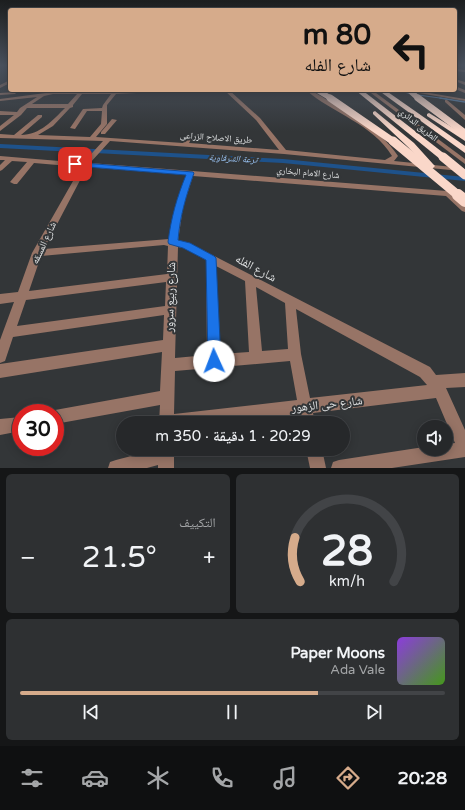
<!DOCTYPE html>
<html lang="ar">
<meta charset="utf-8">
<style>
:root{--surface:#26282a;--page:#2e3032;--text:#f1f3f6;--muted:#a4a6a8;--line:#424447;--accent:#d6ab8b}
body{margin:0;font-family:"Varela Round","Noto Naskh Arabic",sans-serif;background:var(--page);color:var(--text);direction:rtl;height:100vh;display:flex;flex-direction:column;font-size:15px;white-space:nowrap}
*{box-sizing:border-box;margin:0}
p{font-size:13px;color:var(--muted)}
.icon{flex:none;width:22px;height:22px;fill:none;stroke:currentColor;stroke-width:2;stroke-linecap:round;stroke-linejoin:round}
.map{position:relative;height:468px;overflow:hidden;direction:ltr}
.sheet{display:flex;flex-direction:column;gap:6px;padding:6px;background:#151617;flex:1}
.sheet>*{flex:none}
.top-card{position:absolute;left:8px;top:8px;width:449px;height:84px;border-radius:4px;box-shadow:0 2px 10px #0003,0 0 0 1px var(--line);direction:rtl;background:#d6ab8b;color:#111;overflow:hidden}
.controls{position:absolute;left:417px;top:420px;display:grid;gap:8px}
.controls a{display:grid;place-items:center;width:36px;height:36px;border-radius:50%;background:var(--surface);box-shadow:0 2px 10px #0003,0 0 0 1px var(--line);font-size:20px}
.speed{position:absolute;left:12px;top:404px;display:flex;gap:8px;font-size:20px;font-weight:700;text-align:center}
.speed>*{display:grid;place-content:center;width:52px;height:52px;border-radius:50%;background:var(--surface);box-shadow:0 2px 10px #0003,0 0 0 1px var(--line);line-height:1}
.speed .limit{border:6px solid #d22;background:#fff;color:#111}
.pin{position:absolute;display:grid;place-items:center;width:34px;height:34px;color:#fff;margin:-17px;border-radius:8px;box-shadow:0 2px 6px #0006}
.me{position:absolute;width:44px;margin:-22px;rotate:358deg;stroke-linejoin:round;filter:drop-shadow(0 0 3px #0008)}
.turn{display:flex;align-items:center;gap:14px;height:84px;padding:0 20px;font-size:18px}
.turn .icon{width:52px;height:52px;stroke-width:2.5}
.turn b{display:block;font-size:28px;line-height:34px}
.big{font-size:30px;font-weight:600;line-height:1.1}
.sheet .card{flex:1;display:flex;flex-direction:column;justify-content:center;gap:6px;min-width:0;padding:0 14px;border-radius:6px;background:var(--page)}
.sheet .dial{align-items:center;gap:0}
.dial svg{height:104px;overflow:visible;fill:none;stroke:var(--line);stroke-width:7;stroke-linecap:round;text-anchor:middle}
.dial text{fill:var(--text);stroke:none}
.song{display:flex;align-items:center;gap:12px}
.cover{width:48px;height:48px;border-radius:6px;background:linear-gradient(135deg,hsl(270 70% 55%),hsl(100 70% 35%))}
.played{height:4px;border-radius:2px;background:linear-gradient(90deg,var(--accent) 70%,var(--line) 70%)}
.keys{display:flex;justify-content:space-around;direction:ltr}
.heat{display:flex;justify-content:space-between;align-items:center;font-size:22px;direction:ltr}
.sheet .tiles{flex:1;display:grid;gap:6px;grid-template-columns:1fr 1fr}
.card:last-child{grid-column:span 2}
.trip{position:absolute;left:116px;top:416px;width:234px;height:40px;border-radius:20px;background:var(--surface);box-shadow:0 2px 10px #0003,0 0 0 1px var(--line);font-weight:600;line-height:40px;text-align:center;direction:rtl}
.dock{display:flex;height:64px;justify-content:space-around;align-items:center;background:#0f1011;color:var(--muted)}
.dock .icon{width:28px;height:28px}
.dock .current{color:var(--accent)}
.dock b{font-size:18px;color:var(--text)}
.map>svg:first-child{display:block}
</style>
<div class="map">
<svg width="465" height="468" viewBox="0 0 465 468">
<rect width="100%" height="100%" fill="#333638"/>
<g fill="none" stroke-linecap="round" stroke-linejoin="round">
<!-- stream-far1 -->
<g stroke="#597ea6" stroke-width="1">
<polyline points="397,90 411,94"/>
<polyline points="418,95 447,99"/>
</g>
<!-- stream -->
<polyline stroke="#597ea6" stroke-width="1.5" points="440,98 465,102"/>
<!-- canal -->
<polygon fill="#1e528b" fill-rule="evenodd" points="0,144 283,159 465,177 465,181 283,163 0,148"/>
<!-- minor -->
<g fill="#977466" fill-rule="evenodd">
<polygon points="455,69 465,70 465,72 455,71"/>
<polygon points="455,79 465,82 465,85 455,81"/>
<polygon points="10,80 10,83 0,88 0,85"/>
<polygon points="455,86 465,90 465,93 455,89"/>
<path d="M81 90H85V92L180 90 178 91 116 94 107 105V124L96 137 183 143 188 135 190 134 193 136 189 143 279 150 256 120 224 90H229L260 118 286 150 385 160 392 156C373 124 332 113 306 90H311C339 108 380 128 398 156L394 161 463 168 464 169 461 171 284 154 110 141 90 163 447 191 463 193 464 195 463 197H456L465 205V212L462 211 446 196 193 176 183 207 178 241 189 243 430 367 436 375 465 373V387L446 388 465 430V457L392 468H331L333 462 339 460 424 447V449H446V444L455 443 436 398 313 413 315 423H301L299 414 222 423H159L160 405 55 424V413H49L55 410 160 391 162 352 0 378V364L163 340 164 315 13 337 5 361 0 363V340L14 302 0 304V294L18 292 32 253 81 167 34 163 17 184H14L10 182 27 162 12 161 2 170 0 171V165L5 160H0V156L83 163 103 141 0 138V134L14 135 38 115H42V117L21 135C40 135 53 120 65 108H27L21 115 0 131V126L14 115H0V111L17 112 20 108 37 97 0 101V99L53 92H80ZM53 94H77L68 104H32L44 96ZM82 94H111L103 105 102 108 83 109 70 128 75 129 87 111H102L101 124 90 137 38 135 53 126 70 108 73 107V105ZM87 167 187 175 175 207 169 239 44 249ZM164 245 168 246 167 274 29 291 41 256ZM178 247 184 248 206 260 207 355 175 358ZM216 266 245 281 249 352 220 354ZM166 282 165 306 17 326 26 300ZM256 287 285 303 288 349 262 351ZM296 309 420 377 427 385 310 398 301 354ZM290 361 297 400 174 414 175 371Z"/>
<polygon points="367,90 372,90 465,159 465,164"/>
<polygon points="402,90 412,90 465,99 465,101"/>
<polygon points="17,92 15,94 0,95 0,93"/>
<polygon points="447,100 465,115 465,120 445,102 445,100"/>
<polygon points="112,119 117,120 105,134 101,134 101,132"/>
<polygon points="21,417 21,431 0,435 0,419"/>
<polygon points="158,449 174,449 174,468 158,468 158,465 147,468 108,468 110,462 116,460"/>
<polygon points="306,449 322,449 326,468 310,468"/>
</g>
<!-- highway -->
<g fill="#fad7c9" fill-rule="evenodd">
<polygon points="355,90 362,90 446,155 447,157 446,159 440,159"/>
<polygon points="378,90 385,90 465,146 465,153"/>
<polygon points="375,111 414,143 433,164 435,166 433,168 427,168 408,147 373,114 373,112"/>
<polygon points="429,113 465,135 465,141 427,116 427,114"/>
</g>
<!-- highway-bridge-far3 -->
<g stroke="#fad7c9" stroke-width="5.5">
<polyline points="317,90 332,99"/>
<polyline points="409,90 419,99"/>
</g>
<!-- highway-bridge-far2 -->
<g stroke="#fad7c9" stroke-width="7">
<polyline points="330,98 394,142"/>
<polyline points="418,98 465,133"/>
</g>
<!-- highway-bridge-far1 -->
<g stroke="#fad7c9" stroke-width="9">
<polyline points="393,141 459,196"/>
<polyline points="443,157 465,175"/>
</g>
<!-- highway-bridge -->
<polyline stroke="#fad7c9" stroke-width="12" points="458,195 465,201"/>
</g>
<!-- sky -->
<linearGradient id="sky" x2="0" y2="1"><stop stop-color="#1c1e1f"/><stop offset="0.5" stop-color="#4a525e"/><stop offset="1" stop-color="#4a525e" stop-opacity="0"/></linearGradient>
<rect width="465" height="131" fill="url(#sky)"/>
<!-- route -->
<path fill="#1a73e8" stroke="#114b97" d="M72 162 193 172 194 173C186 196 180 216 178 240L190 243 214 256 216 258 221 361 219 365 214 367 210 365 208 361 206 260 183 248 169 244 168 242C171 218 177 197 186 175L75 166 72 165Z"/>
<g text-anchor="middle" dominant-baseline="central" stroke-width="4" stroke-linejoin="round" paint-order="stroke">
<!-- far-street labels -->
<g font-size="9" fill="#e2e4e5" stroke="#333638">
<text transform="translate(418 125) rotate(39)">الطريق الدائري</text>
<text transform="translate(216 138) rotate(4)">طريق الاصلاح الزراعى</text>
<text transform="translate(308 173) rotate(5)">شارع الامام البخاري</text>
</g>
<!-- far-water labels -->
<g font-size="9" font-style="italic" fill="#9ac4f5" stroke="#333638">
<text transform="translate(233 159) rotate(3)">ترعة الشرقاوية</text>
</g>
<!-- street labels -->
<g font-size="10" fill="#e2e4e5" stroke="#333638">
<text transform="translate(44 243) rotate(-65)">شارع المسقه</text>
</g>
<!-- near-street labels -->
<g font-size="12" fill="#e2e4e5" stroke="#333638">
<text transform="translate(256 268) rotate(28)">شارع الفله</text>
<text transform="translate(170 297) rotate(-88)">شارع ربيع سرور</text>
<text transform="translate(327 404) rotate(-6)">شارع حى الزهور</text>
</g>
</g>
</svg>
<div class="controls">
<a><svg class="icon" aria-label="sound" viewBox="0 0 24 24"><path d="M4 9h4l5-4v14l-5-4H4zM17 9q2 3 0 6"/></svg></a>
</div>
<div class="speed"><div class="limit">30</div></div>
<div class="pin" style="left:75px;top:164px;background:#d93025"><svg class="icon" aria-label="arrive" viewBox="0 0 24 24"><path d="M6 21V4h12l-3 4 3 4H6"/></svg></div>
<svg class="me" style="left:214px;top:361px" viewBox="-20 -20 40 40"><circle r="19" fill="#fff"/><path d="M0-13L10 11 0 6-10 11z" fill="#1a73e8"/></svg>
<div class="trip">20:29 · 1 دقيقة · 350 m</div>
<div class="top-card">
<div class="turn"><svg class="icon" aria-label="left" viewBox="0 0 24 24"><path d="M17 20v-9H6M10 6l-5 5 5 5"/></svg><div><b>80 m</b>شارع الفله</div></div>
</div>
</div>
<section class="sheet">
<div class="tiles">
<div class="card dial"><svg viewBox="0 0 100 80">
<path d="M14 69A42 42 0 1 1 86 69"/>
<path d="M14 69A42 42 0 0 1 10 35" stroke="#d6ab8b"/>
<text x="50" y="56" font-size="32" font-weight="700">28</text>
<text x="50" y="72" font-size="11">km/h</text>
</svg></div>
<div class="card"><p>التكييف</p>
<div class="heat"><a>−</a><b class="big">21.5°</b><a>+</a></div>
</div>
<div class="card">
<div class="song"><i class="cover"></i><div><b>Paper Moons</b><p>Ada Vale</p></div></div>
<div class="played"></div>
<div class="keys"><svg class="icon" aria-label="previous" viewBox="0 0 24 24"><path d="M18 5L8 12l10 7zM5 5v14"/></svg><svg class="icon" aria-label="pause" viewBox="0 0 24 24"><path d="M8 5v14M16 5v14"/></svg><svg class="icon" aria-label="next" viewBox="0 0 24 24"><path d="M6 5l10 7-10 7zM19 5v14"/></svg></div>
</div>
</div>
</section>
<nav class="dock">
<b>20:28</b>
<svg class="icon current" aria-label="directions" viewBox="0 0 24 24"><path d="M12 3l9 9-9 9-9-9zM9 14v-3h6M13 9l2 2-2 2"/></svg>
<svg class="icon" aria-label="music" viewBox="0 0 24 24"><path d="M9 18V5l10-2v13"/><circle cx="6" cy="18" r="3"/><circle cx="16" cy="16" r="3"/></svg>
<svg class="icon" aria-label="phone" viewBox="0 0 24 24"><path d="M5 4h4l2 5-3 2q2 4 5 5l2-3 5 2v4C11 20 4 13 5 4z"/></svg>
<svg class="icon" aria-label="climate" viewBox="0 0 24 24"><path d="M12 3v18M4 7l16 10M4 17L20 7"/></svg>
<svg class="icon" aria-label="car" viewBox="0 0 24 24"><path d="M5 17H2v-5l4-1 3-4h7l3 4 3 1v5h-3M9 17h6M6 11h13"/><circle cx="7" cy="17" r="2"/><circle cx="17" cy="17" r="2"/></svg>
<svg class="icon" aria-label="filters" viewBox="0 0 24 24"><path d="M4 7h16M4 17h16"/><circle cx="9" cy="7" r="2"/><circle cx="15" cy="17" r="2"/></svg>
</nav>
